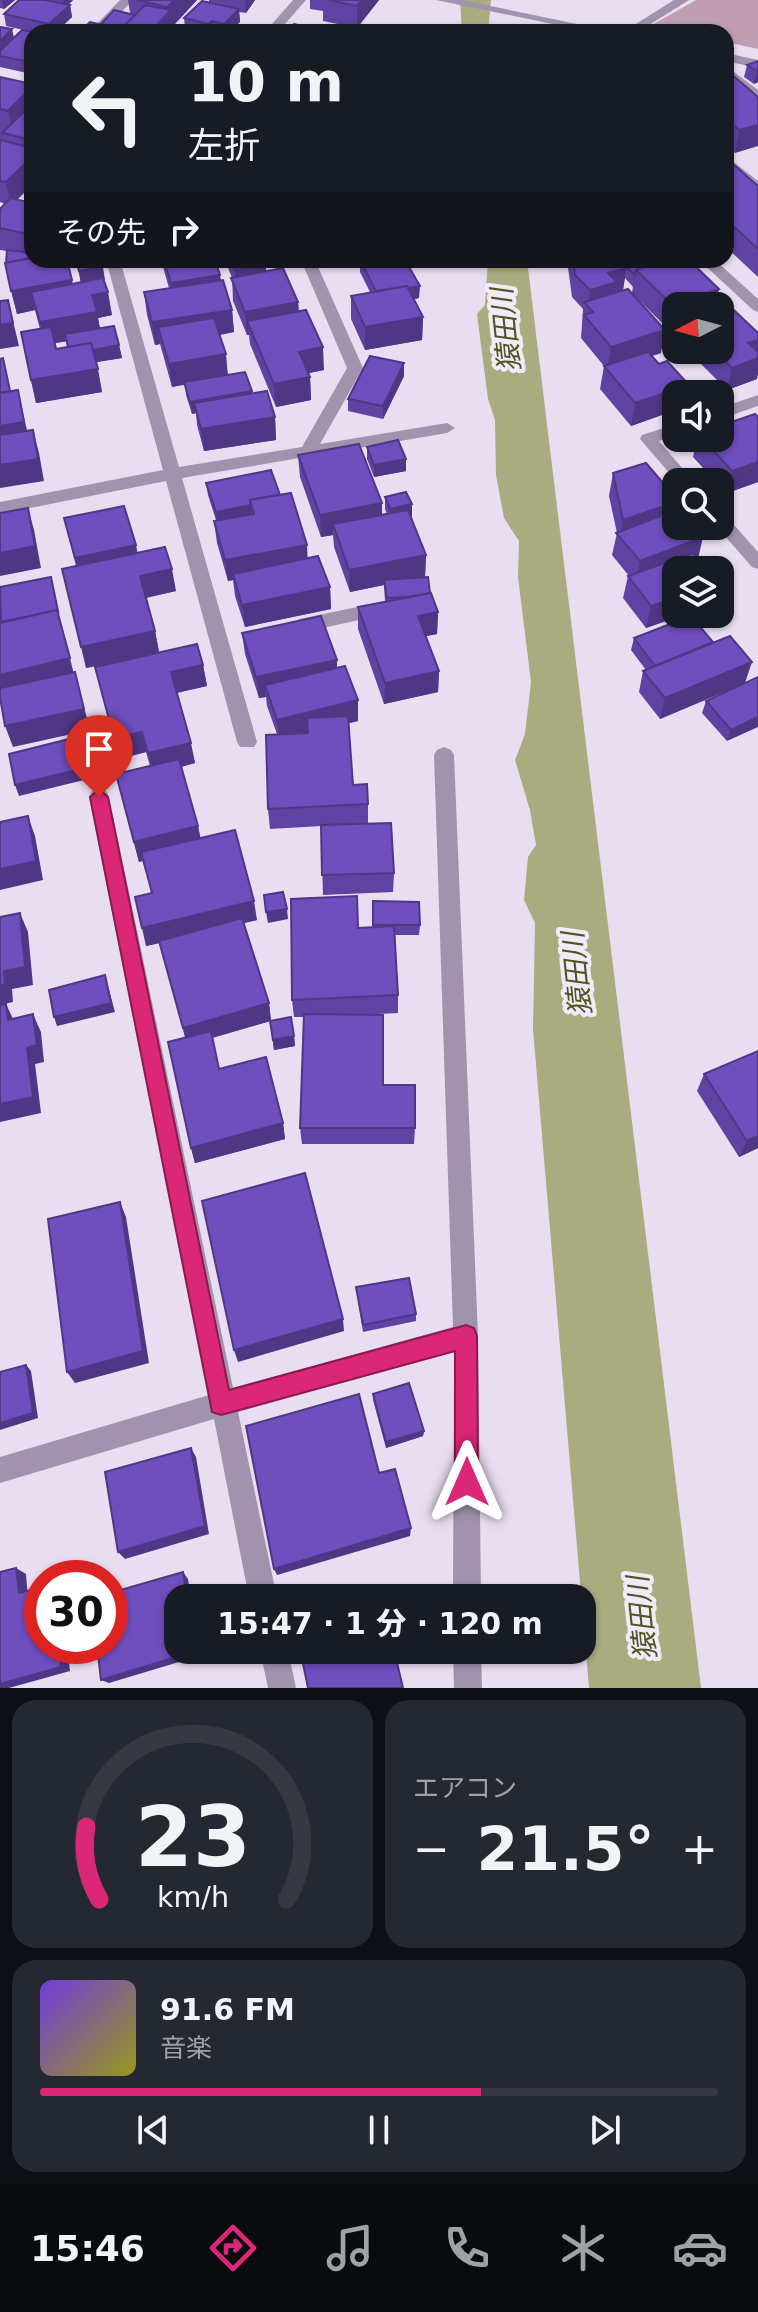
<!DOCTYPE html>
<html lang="ja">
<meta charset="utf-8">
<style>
:root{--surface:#171b24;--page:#242831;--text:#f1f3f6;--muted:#9ea1a6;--line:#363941;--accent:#db2777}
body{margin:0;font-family:"DejaVu Sans","Noto Sans JP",sans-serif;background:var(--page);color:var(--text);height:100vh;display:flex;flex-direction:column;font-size:30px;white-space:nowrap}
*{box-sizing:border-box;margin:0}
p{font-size:26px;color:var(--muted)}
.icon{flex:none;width:44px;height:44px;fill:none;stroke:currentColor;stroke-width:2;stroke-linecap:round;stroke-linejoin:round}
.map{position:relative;height:1688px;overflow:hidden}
.sheet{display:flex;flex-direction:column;gap:12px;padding:12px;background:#0d0f14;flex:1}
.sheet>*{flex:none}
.hud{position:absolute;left:24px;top:24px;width:710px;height:244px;border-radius:24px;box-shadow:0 2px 6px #0004;background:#171b24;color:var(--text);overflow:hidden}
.needle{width:52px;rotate:264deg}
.fabs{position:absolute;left:662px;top:292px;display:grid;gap:16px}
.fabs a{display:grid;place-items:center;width:72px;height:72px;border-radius:16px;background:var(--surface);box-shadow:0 2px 6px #0004;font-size:40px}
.speed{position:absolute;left:24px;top:1560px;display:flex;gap:16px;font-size:40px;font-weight:700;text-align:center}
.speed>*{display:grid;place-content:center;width:104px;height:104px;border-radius:50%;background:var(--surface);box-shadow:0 2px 6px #0004;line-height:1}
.speed .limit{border:12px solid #d22;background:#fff;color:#111}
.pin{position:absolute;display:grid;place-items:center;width:68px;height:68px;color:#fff;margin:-82px -34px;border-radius:50% 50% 50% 0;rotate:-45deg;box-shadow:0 0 8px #0007}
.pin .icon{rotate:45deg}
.me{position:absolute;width:88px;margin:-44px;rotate:0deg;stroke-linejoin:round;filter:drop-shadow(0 0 6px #0008)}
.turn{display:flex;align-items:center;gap:28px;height:168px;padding:0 32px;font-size:36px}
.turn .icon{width:104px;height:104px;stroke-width:2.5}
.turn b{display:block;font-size:56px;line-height:68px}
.then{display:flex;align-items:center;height:76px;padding:0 32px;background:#0003;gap:16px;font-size:30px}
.big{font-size:60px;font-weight:800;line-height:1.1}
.sheet .tile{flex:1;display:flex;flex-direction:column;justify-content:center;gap:12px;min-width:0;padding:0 28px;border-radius:24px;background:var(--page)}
.sheet .dial{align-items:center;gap:0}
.dial svg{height:208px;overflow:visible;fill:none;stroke:var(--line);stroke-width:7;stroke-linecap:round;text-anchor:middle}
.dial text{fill:var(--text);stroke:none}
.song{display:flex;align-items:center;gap:24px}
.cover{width:96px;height:96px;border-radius:12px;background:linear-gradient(135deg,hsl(260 70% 55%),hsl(60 70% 35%))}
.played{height:8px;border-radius:4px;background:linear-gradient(90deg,var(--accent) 65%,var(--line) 65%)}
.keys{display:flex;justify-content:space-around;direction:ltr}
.heat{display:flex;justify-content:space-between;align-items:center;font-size:44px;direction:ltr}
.sheet .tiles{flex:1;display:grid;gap:12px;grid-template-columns:1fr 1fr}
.tile:last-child{grid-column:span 2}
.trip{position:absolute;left:164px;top:1584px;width:432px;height:80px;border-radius:24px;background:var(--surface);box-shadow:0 2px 6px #0004;font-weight:800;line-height:80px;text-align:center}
.menu{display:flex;height:128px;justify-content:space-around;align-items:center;background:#090b0e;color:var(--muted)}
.menu .icon{width:56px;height:56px}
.menu .selected{color:var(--accent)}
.menu b{font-size:36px;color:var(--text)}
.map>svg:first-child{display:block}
</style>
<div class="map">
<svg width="758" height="1688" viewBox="0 0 758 1688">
<rect width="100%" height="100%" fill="#e9def1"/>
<!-- green -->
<polygon fill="#bf9eb2" points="696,0 758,0 758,49 726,42 726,32 679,32 650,26"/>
<!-- water -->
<g fill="#a8ac7e">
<polygon points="460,0 491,0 488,32 462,32"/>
<polygon points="488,260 527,260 701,1688 589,1688 533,1029 535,923 524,900 528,857 536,845 530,810 515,760 525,734 531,682 518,577 519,541 504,518 496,475 495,420 488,399 477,314 485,305"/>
</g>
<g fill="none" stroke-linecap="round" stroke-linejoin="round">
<!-- minor -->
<g fill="#a193ae" fill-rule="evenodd">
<polygon points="120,0 133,0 102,32 89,32"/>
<polygon points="293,0 306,0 278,32 265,32"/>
<polygon points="436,0 461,0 616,32 591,32"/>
<polygon points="674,0 689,0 638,32 623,32"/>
<polygon points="726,53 758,60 758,68 726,61"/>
<polygon points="726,66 758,90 758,100 726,76"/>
<polygon points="726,156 758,181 758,192 726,167"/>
<polygon points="106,260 120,260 179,467 302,447 347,368 301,260 315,260 363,368 320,444 447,423 455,428 447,433 182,478 257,742 254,747 240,747 237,742 166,481 0,514 0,502 163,470"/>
<polygon points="699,260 715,260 758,299 758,312 753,310"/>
<polygon points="758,395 758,406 720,419 720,408"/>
<polygon points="676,424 676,435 659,441 694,482 677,482 640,439 642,435"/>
<polygon points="720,514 726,516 758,552 758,569 752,567 716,526 720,526"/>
<polygon points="372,604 381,611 378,616 299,633 290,626 299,619"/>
<polygon points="444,747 451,750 454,755 478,1336 481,1598 453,1598 454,1352 238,1412 277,1598 249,1598 214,1419 0,1483 0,1457 209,1395 89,797 92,791 106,791 109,797 233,1388 453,1327 434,755 437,750"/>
<polygon points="260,1650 288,1650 296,1688 268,1688"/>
<polygon points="453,1650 481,1650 482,1688 454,1688"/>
</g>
</g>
<!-- wall -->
<g fill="#5f43a3" fill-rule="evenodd">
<polygon points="0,0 15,0 4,9 0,8"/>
<polygon points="19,0 73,0 68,5 70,5 72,17 56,32 32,32 6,26 4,14"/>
<polygon points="128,0 197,0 173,26 173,27 185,27 184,18 209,2 209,0 255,0 246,13 239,12 240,22 229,32 80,32 130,13"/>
<polygon points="310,0 379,0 357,28 323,21 323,11 310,9"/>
<polygon points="0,27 14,37 32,32 27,73 0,67"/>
<polygon points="758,61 758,82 754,84 744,77 747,65"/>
<polygon points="726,74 758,97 735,153 726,145"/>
<path d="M0 77 32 84V185L17 200 32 203V260L73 284 81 283 76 260 105 280H104L112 315 98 318 100 329 119 345 122 358 96 362 102 392 36 403 31 380 40 329 35 310 17 314 6 263 7 251 0 250V209L5 204 0 202ZM67 341 68 347 56 349 55 343Z"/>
<polygon points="726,166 758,186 758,277 726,247"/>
<polygon points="161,260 215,260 221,280 232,310 234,332 220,335 228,375 252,394 275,417 276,440 204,451 197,425 196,413 192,414 186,395 185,384 172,387 160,344 155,345 147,315 144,292 169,288"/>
<polygon points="225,260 275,260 276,266 266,268 266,271 298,302 299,311 324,370 308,373 310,377 311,400 276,407 250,344 249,335 247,335 233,301 232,278"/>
<polygon points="332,260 405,260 419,298 414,299 423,317 422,340 365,350 351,319 351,296 370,292 360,272 360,264 336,268"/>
<polygon points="567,260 651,260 642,263 645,267 719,289 717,297 757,379 727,390 687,350 720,350 676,306 676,339 671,334 673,326 667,328 632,293 633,287 625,278 623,290 661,353 652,356 659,364 689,385 687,394 676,394 676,410 631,426 600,389 604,366 581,338 583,309 572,297"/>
<polygon points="404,376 383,419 348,411 348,399"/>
<polygon points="758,417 758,482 727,493 720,486 720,482 716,482 693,457 697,438 720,438"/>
<polygon points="367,447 406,459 406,471 374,477 367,459"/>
<polygon points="298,455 382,503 382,515 387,514 385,509 385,497 412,517 410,517 426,555 425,577 438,612 437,634 425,636 439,671 438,692 384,704 358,629 358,607 385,602 384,585 350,592 334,547 333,535 321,537 300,477"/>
<polygon points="613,473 676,614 686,614 646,628 623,598 628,576 629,576 612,555 617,533 609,496"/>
<polygon points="206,483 280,495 307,558 330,587 331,609 245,627 235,596 233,580 228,581 217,543 214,521 216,520 208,495"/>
<polygon points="64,518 136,545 137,553 176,591 146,598 155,631 159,652 203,665 207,686 177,693 195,763 181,767 198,826 200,838 257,920 243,923 269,1003 271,1021 294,1036 295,1046 274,1050 270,1021 212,1038 219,1069 283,1123 285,1139 195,1163 191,1148 185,1037 160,943 146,946 152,893 144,860 139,862 116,774 150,766 146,752 119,759 95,667 144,656 86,668 76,566"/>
<polygon points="242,633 337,668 358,721 349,723 353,785 368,804 368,824 394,873 393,892 323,895 321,826 270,829 268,809 277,734 267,706 266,697 259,698 245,654"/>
<polygon points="634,638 745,683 660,719 639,692 643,671 646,670 631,650"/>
<polygon points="758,677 727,741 702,713 706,701"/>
<polygon points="373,901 420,925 419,935 395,935 398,995 398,1013 358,1015 383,1085 415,1128 414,1144 302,1144 300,1128 304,1017 294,1017 292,1000 358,928 373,927"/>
<polygon points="704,1074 758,1148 739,1157 697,1091"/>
<polygon points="356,1287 416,1314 416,1321 363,1332"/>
<polygon points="373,1394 424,1431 423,1436 386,1448 373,1400"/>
</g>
<!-- shaded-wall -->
<g fill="#4e3785">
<polygon points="2,0 15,0 4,9"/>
<polygon points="63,0 73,0 64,9"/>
<polygon points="174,0 197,0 173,26 174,32 150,32 168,13 167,7"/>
<polygon points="246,0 255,0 246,13 245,1"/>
<polygon points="362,0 379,0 357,28 357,6"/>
<polygon points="70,5 72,17 56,32 51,32 49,24"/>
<polygon points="239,9 240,22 229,32 225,32 224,24"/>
<polygon points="212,21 213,32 209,32 208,24"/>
<polygon points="12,29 15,42 0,55 0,41"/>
<polygon points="32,54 32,68 27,73 25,61"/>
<polygon points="757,71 758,71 758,82 754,84"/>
<polygon points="32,86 32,113 13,133 8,111"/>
<polygon points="758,125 758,146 735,153 739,130"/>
<polygon points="32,157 32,185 11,205 6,182"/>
<polygon points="259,260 275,260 276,266 266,268 267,287 237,292 235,270"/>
<polygon points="336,260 360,260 360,264 336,268"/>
<polygon points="625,260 651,260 628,268 625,264"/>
<polygon points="103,267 105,280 81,284 79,271"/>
<polygon points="626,268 623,290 588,306 590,290 608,273"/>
<polygon points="220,275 223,298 174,306 171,283"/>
<polygon points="72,280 77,303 31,292 35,310 17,314 11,291"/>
<polygon points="420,286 419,298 378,307 378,294"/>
<polygon points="719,289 715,306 676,306 673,326 667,328 672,305"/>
<polygon points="108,292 112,315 98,318 101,335 45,345 40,322 92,295"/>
<polygon points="8,300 19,346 0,349 0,325"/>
<polygon points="298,302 299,325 247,321 249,335 247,335 245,312"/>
<polygon points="232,310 234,332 163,344 158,327 160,344 155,345 152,322"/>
<polygon points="423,317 422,340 365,350 365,327"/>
<polygon points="665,330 661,353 607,370 611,347"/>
<polygon points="758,340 758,374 757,379 727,390 732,368 748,343"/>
<polygon points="119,345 122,358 73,366 70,354"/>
<polygon points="323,347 324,370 300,375 299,352"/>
<polygon points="226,354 228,377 172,387 169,364"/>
<polygon points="404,363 404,376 383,419 383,406"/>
<polygon points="98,369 102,392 36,403 31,380"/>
<polygon points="310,377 311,400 276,407 274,384"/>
<polygon points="689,385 687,394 676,394 676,410 631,426 635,403"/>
<polygon points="18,390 30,444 0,449 0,426"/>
<polygon points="252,391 253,403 194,403 196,413 192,414 190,402"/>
<polygon points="275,417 276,440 204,451 201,429"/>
<polygon points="33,430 39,453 44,481 0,488 0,465"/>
<polygon points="406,459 406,471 374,477 374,465"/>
<polygon points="758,462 758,482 727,493 732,471"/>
<polygon points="676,502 676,513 620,537 623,520"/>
<polygon points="382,503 382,525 333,524 333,535 321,537 320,515"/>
<polygon points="412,504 412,517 389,521 390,509"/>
<polygon points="251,505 252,517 217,524 216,512"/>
<polygon points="28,508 34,530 41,568 0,576 0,553"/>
<polygon points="703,537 698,559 636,583 640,561"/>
<polygon points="136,545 140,568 80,580 75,558"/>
<polygon points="307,545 308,567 233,574 233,580 228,581 225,560"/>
<polygon points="426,555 425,577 384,580 384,585 350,592 349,570"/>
<polygon points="172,569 176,591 144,598 140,576"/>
<polygon points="330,587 331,609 245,627 242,605"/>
<polygon points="676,598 676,614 686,614 646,628 651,606"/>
<polygon points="438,612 437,634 417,638 418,616"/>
<polygon points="155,631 159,652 86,668 81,647"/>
<polygon points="70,658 75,679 0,697 0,675"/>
<polygon points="337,660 337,681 265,685 266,697 259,698 256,677"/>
<polygon points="752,662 745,683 660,719 665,698"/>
<polygon points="203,665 207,686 175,693 171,672"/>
<polygon points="439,671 438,692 384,704 385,683"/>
<polygon points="75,672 90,730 13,747 5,726"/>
<polygon points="358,700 358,721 279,740 277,720"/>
<polygon points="758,717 758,727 727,741 731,730"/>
<polygon points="142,732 146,752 119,759 114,738"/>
<polygon points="81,736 92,778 19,796 15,785"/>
<polygon points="191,743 195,763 153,774 148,753"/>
<polygon points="28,816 35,836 43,880 0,890 0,869"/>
<polygon points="198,826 202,845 139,862 134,842"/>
<polygon points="254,901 257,920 146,946 142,928"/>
<polygon points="287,909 288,919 268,923 266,912"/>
<polygon points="20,913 28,932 33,985 12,989 13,1002 0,1005 0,986"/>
<polygon points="105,975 115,1012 57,1026 54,1017"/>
<polygon points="269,1003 271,1021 187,1045 183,1028"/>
<polygon points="6,1004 14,1021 8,1020"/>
<polygon points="33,1014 41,1032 44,1062 35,1064 41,1113 0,1122 0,1104 27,1048"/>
<polygon points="294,1036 295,1046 274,1050 273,1040"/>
<polygon points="283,1123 285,1139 195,1163 191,1148"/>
<polygon points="758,1136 758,1148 739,1157 747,1141"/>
<polygon points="120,1202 126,1217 149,1363 75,1383 67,1372"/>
<polygon points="343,1319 344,1331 238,1362 234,1350"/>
<polygon points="26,1365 31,1371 38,1418 0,1430 0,1423"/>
<polygon points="424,1431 423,1436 386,1448 386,1442"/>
<polygon points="191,1448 196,1457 209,1534 125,1559 118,1552"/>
<polygon points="411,1528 410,1536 277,1575 274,1569"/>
<polygon points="16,1568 26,1574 28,1599 19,1593"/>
<polygon points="183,1572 188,1579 191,1598 187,1598"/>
<polygon points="59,1646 67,1646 70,1671 9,1688 0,1688 0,1684"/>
<polygon points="199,1650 219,1650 109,1683 101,1680"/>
</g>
<!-- building -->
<g fill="#6f4ebe" stroke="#4e3785" stroke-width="2">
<polygon points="19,0 45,0 70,5 49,24 4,14"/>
<polygon points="136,0 174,0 167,7"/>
<polygon points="329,0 362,0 357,6"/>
<polygon points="202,1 239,9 224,24 212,21 208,24 184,18"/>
<polygon points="145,5 171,10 150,32 80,32 90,22 121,29"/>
<polygon points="114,10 135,15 121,29 101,24"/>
<polygon points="294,24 326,32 287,32"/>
<polygon points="175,25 209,32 169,32"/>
<polygon points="0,27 12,29 0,41"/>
<polygon points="22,30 32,32 32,54 25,61 0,56 0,51"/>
<polygon points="758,61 758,71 757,71 747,65"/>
<polygon points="730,73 758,97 758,125 739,130 726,118 726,74"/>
<polygon points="0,77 32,84 32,86 8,111 0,109"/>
<polygon points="31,105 32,140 2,133"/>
<polygon points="0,140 32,148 32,157 6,182 0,181"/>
<polygon points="733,164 758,186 758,249 726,219 726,166"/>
<polygon points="10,198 32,203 32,235 0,228 0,209"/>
<polygon points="7,250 32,253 32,258 6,263"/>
<polygon points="32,258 32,260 67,260 72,280 11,291 5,263"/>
<polygon points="76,260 101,260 103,267 79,271"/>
<polygon points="164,260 215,260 220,275 171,283"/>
<polygon points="231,260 264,260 266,264 235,270"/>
<polygon points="360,260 405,260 420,286 408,288 407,286 376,291"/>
<polygon points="573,260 619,260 626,268 608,273 617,282 590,290 575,275"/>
<polygon points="639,260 645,267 636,270 635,275 624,264"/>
<polygon points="665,260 689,260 719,289 672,305 636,270"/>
<polygon points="283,268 298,302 245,312 231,278"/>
<polygon points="103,278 108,292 92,295 97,312 40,322 31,292"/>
<polygon points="223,280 232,310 152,322 144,292"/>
<polygon points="407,286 423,317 365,327 351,296"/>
<polygon points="628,289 665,330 611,347 584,315 593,312 584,302"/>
<polygon points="719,296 758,333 758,340 748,343 758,352 758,358 732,368 715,350 720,350 720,306 690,306"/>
<polygon points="8,300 13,323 0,325 0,301"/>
<polygon points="306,310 323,347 299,352 310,377 274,384 247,321"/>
<polygon points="214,318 226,354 169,364 158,327"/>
<polygon points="114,326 119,345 93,350 91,343 68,347 65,334"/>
<polygon points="51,327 56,349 91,343 98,369 31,380 21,332"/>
<polygon points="648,352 659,364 667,361 689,385 635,403 604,366"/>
<polygon points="370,356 404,363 383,406 348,399"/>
<polygon points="3,358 10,391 0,393 0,359"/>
<polygon points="245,372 252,391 190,402 184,382"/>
<polygon points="18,390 24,422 0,426 0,393"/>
<polygon points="267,391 275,417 201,429 194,403"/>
<polygon points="755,414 758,417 758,462 732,471 702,438 720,438 720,426"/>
<polygon points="33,430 38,459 0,465 0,435"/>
<polygon points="398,440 406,459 374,465 367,447"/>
<polygon points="359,444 382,503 320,515 298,455"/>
<polygon points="646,463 676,498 676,502 623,520 613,473"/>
<polygon points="271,470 280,495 250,500 251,505 216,512 206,483"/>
<polygon points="406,492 412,504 390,509 385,497"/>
<polygon points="291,493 307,545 225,560 214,521 254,514 250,500"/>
<polygon points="124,506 136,545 75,558 64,518"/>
<polygon points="28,508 35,546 0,553 0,513"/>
<polygon points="408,510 426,555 349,570 333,524"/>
<polygon points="676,510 676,526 694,526 703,537 640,561 616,533"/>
<polygon points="165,547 172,569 140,576 155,631 81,647 62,569"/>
<polygon points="693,553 706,570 676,570 676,598 651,606 628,576"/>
<polygon points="318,556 330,587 242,605 233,574"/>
<polygon points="51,577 58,611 57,610 1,622 0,587"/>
<polygon points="428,577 430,593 408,597 387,598 384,580"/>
<polygon points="431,593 438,612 418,616 439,671 385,683 358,607"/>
<polygon points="57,610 70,658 0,675 0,623"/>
<polygon points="321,616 337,660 256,677 242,633"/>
<polygon points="691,616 713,642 655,666 634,638"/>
<polygon points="730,636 752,662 665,698 643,671"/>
<polygon points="197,644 203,665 171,672 191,743 148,753 142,732 114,738 95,667"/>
<polygon points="345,666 358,700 277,720 265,685"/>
<polygon points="75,672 84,709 5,726 0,697 0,688"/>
<polygon points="758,677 758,717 731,730 706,701"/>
<polygon points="348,716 353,785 367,784 368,804 268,809 266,735 308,733 307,718"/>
<polygon points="81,736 89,767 15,785 9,754"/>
<polygon points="179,759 198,826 134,842 116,774"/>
<polygon points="28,816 36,861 0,869 0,822"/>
<polygon points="391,823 394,873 322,875 321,825"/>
<polygon points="235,830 254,901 142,928 135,897 152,893 141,852"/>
<polygon points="283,892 287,909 266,912 264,895"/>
<polygon points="357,896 358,928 394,926 398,995 292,1000 291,899"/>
<polygon points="373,901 419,902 420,925 373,925"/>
<polygon points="20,913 25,967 4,971 5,984 0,986 0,917"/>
<polygon points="242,918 269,1003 183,1028 159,941"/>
<polygon points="105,975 111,1003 54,1017 49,990"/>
<polygon points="6,1004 8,1020 33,1014 37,1045 27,1048 33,1097 0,1104 0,1005"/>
<polygon points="304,1014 383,1015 383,1085 415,1085 415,1128 300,1128"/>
<polygon points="291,1017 294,1036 273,1040 270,1021"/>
<polygon points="211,1031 219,1069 266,1057 283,1123 191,1148 168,1042"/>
<polygon points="758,1051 758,1136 747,1141 704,1074"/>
<polygon points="305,1173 343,1319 234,1350 202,1201"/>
<polygon points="120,1202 143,1351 67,1372 48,1219"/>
<polygon points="409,1278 416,1314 363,1325 356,1287"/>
<polygon points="26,1365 33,1413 0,1423 0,1372"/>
<polygon points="409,1383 424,1431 386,1442 373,1394"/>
<polygon points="359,1394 379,1473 395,1469 411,1528 274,1569 246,1426"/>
<polygon points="191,1448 205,1526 118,1552 105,1472"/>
<polygon points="16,1568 19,1593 42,1587 42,1646 59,1646 61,1667 0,1684 0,1572"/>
<polygon points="183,1572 187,1598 178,1598 178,1650 199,1650 101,1680 97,1646 110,1646 110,1593"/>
<polygon points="331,1650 394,1650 403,1688 308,1688 302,1659"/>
</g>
<!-- route -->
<polygon fill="#db2777" stroke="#8e194d" stroke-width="2" points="99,789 108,797 229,1390 466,1325 474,1328 477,1336 478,1482 475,1490 467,1494 458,1490 455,1482 455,1351 221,1415 212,1412 90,797"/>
<g text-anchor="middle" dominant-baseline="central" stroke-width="8" stroke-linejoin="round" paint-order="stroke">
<!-- water labels -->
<g font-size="28" font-style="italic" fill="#4f5521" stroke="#f3eaf9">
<text transform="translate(506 330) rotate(-96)">猿田川</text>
<text transform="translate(577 974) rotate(-96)">猿田川</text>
<text transform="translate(642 1618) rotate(-96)">猿田川</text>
</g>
</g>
</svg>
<div class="fabs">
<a><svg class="needle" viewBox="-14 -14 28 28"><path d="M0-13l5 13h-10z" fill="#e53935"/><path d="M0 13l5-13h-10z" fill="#9ea1a6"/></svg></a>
<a><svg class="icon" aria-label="sound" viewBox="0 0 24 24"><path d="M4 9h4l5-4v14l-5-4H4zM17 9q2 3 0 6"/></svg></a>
<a><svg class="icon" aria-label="search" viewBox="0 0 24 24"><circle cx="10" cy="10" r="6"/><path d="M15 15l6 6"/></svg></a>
<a><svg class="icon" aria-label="layers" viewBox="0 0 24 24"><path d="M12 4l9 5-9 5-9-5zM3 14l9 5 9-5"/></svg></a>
</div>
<div class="speed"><div class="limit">30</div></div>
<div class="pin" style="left:99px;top:797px;background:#d93025"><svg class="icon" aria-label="arrive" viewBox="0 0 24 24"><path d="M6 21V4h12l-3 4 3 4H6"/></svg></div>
<svg class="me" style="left:467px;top:1482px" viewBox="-20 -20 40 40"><path d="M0-17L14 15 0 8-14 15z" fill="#db2777" stroke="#fff" stroke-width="4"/></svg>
<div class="trip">15:47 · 1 分 · 120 m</div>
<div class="hud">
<div class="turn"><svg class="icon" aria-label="left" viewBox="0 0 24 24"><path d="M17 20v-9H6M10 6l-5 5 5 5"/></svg><div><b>10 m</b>左折</div></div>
<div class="then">その先<svg class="icon" aria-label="right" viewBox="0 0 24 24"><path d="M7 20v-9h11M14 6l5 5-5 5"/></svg></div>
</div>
</div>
<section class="sheet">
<div class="tiles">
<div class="tile dial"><svg viewBox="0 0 100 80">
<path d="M14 69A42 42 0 1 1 86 69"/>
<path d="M14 69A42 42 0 0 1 9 41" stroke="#db2777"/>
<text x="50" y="56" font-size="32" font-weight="700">23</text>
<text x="50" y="72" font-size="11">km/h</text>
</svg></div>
<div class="tile"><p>エアコン</p>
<div class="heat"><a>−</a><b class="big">21.5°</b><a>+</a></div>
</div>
<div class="tile">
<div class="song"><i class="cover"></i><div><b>91.6 FM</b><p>音楽</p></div></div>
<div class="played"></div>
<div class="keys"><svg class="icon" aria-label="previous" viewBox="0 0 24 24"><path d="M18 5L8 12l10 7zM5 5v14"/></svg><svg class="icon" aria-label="pause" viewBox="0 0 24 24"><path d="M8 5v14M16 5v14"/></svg><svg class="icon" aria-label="next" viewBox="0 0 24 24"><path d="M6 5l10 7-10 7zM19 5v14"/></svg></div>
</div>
</div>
</section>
<nav class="menu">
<b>15:46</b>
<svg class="icon selected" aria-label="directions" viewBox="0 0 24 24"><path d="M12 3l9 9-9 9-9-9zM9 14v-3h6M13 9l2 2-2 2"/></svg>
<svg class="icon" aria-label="music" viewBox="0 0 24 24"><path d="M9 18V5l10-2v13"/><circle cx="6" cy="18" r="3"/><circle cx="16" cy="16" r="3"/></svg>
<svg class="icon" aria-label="phone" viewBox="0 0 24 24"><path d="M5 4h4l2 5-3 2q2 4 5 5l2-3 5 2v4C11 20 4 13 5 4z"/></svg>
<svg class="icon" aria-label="climate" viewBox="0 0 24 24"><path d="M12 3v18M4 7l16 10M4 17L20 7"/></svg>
<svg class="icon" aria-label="car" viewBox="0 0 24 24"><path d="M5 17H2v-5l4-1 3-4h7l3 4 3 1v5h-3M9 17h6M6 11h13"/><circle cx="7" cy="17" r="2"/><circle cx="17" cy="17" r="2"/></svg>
</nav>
